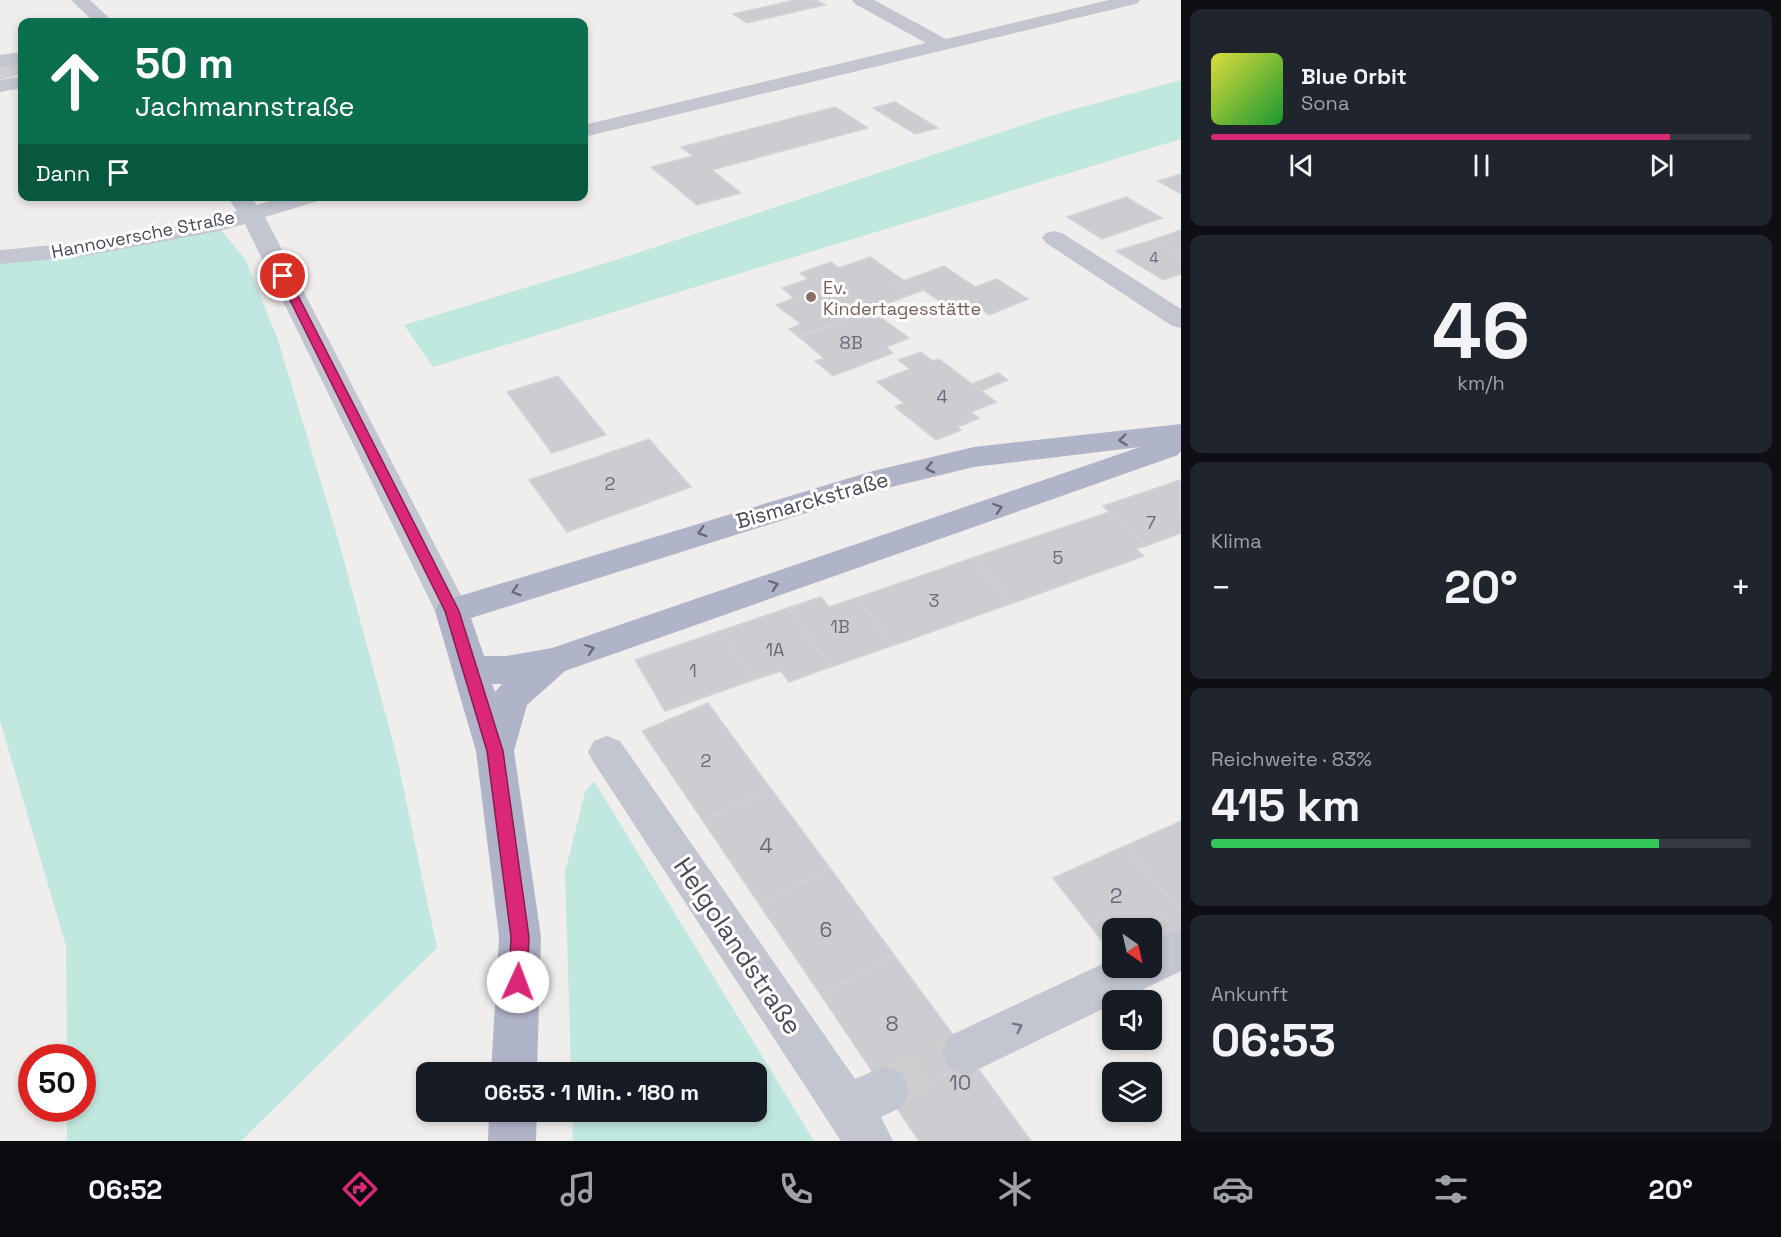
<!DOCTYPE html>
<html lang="de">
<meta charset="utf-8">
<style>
:root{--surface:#171b24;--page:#20242c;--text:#f1f3f6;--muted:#9ea1a6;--line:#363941;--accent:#db2777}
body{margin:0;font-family:"Space Grotesk",sans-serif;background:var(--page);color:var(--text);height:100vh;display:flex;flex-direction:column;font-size:22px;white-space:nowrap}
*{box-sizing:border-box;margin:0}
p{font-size:20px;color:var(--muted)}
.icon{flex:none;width:33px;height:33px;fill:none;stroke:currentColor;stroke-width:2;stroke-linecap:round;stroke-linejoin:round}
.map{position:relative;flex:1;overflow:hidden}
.drawer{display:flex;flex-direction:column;gap:9px;padding:9px;background:#0d0f14;width:600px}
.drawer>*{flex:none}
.guide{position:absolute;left:18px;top:18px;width:570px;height:183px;border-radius:12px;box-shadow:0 3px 9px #0003;background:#0b6e4f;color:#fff;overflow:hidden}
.needle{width:39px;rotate:146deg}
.controls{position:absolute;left:1102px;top:918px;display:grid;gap:12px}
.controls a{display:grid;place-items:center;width:60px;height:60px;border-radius:12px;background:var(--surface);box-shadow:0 3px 9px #0003;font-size:30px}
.speed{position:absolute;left:18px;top:1044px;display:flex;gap:12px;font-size:30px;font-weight:700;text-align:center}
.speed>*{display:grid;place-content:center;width:78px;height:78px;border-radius:50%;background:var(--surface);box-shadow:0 3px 9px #0003;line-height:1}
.speed .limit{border:9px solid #d22;background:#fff;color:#111}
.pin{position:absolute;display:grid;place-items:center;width:51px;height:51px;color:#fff;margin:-26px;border:3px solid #fff;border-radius:50%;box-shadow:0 2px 6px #0007}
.me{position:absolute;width:66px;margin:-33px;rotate:2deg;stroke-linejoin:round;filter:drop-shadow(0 0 4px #0008)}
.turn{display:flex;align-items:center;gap:21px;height:126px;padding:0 18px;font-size:27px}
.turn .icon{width:78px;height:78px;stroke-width:2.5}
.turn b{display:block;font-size:42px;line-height:51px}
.then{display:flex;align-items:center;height:57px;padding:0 18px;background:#0003;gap:12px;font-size:22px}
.big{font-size:45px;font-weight:700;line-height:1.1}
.drawer .tile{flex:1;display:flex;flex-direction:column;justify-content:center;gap:9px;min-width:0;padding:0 21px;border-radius:12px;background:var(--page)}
.drawer .dial{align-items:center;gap:0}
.dial b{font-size:78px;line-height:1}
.song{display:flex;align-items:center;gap:18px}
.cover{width:72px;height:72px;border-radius:9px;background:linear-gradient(135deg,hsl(60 70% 55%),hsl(130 70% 35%))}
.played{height:6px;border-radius:3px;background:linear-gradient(90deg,var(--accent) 85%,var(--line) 85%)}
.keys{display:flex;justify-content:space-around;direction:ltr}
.heat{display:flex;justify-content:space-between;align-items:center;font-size:33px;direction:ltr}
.charge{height:9px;border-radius:4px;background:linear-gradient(90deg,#34c759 83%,var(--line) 0)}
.trip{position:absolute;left:416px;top:1062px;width:351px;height:60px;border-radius:12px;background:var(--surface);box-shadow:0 3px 9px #0003;font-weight:700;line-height:60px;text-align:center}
.menu{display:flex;height:96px;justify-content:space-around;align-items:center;background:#090b0e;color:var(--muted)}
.menu .icon{width:42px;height:42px}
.menu .selected{color:var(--accent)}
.menu b{font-size:27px;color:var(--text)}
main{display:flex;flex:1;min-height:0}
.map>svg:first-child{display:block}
</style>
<main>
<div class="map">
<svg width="1181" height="1141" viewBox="0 0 1181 1141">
<rect width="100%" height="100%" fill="#f0eeed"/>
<!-- green -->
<g fill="#c1e8df">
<polygon points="1181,80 1181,139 433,367 404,325 616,260 1053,115"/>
<polygon points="220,229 245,259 277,337 339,542 396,753 437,948 241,1141 67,1141 67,1109 82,1108 82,1058 67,1057 66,946 0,721 0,259"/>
<polygon points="594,781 814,1141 573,1141 572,1112 756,1112 756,1072 571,1072 565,872 585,792"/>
</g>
<!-- building -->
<g fill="#ccccd1" stroke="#d3d2d8" stroke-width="1.5">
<polygon points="795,0 816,0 825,5 747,23 733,14"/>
<polygon points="22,62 22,74 0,79 0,66"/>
<polygon points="895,102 938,128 915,134 873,108"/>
<polygon points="835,107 868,128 712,170 741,193 697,205 651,167 693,156 681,147"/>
<polygon points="1181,174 1181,194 1158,181"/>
<polygon points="1126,197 1162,218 1102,239 1067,217"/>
<polygon points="1181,230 1181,257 1152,240"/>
<polygon points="1152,240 1181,257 1181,274 1163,280 1116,251"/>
<polygon points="870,257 905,281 892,286 907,296 799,337 789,329 801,324 776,305 794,298 782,288 808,279 800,273 831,262 839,268"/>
<polygon points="944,266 975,287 997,279 1028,299 989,315 975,305 956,313 908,279"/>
<polygon points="908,279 924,290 907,296 892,286"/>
<polygon points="868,311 877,318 880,317 909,338 886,347 893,353 833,376 815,361 824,358 799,337"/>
<polygon points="921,352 933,361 939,359 996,402 971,412 979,418 958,427 961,430 936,440 895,407 904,403 877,382 910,369 898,360"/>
<polygon points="998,373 1008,380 981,391 972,384"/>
<polygon points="558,376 606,435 552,453 507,392"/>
<polygon points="649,439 691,487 567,532 529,480"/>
<polygon points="1180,480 1181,533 1146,546 1103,506"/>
<polygon points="1109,512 1146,546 1136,549 1144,556 1013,603 972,558"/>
<polygon points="972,558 1013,603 894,645 856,598"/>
<polygon points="821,597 829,607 856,598 894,645 831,667 788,608"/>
<polygon points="788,608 831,667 789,682 781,671 753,680 720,631"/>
<polygon points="720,631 753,680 665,711 635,660"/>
<polygon points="708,703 771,789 703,821 642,731"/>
<polygon points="771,789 830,868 759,904 703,821"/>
<polygon points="1181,821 1181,912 1125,846"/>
<polygon points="1125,846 1181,912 1181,936 1152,949 1152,928 1113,928 1113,955 1053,878"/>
<polygon points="830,868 894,955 821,995 759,904"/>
<polygon points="894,955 971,1059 894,1104 821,995"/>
<polygon points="971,1059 1031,1141 919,1141 894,1104"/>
</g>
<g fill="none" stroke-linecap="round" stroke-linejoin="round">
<!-- minor-tunnel -->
<polyline stroke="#cecdcf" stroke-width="43" stroke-dasharray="43 21" stroke-linecap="butt" points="885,1090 965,1052"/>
<!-- minor -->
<g fill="#c3c5d1" fill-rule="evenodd">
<polygon points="71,0 90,0 113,22 94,22"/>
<polygon points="852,0 874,0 946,39 1109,0 1140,0 1137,4 1131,5 584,137 584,125 926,43 855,4"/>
<polygon points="22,52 22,64 0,67 0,55"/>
<polygon points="22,76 22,88 0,92 0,80"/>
<path d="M227 196H250L257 205 284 196H321L318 201 265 217 469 611 464 620 452 624 440 620 435 611 245 224 219 231 80 257 0 264V250C79 243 161 234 237 211Z"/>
<polygon points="1054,231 1062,233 1181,309 1181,328 1172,326 1046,243 1042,238 1046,233"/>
<polygon points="607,736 620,741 855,1079 885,1066 902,1073 909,1090 902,1107 881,1117 893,1141 841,1141 594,763 588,752 594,741"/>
<polygon points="1181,929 1181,971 1121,1000 1113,1000 1113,1004 981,1068 965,1075 949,1068 942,1052 949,1036 1113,959 1113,968 1152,968 1152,941"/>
</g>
<!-- major -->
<g fill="#b0b4c9" fill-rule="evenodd">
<path d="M1181 424V451L1178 455 565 671 527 705 514 751 541 937 537 1072H491L499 937 476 751 435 611 440 602 873 471 974 447ZM1140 447 552 648 506 656H484L471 618 879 490 974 467ZM492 684H502L495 692Z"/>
<polygon points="489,1112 537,1112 536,1141 488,1141"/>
</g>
</g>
<!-- one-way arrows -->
<defs><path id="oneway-chevron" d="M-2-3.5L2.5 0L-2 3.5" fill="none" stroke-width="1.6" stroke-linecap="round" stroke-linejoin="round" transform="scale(1.5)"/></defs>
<g stroke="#676a7a">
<use href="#oneway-chevron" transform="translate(1123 440) rotate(174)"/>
<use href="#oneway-chevron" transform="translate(930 468) rotate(167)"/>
<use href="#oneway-chevron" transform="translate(998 508) rotate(-19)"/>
<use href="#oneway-chevron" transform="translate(702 532) rotate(163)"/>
<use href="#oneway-chevron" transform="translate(774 585) rotate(-19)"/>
<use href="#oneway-chevron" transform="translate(516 591) rotate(162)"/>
<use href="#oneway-chevron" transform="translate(590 649) rotate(-19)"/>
</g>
<use stroke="#737682" href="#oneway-chevron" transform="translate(1018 1027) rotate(-26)"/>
<!-- route -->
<polygon fill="#db2777" stroke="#8e194d" stroke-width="1.5" points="283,273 288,276 459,611 503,751 529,937 527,982 524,988 518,991 511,988 509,982 511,937 487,751 445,611 278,276"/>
<!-- markers -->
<circle fill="#8d6e63" stroke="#fff" stroke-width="2" cx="811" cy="297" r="6"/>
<g text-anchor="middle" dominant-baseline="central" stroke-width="6" stroke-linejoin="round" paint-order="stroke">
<!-- far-number labels -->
<g font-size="15" fill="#696b76">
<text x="1154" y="257">4</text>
</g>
<!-- far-street labels -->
<g font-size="18" fill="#484b58" stroke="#fff">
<text transform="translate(143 234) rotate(-11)">Hannoversche Straße</text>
</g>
<!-- far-education labels -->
<g font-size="18" fill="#785e54" stroke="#fff" text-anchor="start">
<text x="823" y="287">Ev.<tspan x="823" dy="21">Kindertagesstätte</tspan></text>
</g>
<!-- number labels -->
<g font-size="18" fill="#696b76">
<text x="851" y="342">8B</text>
<text x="942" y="396">4</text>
<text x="610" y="483">2</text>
<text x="1151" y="522">7</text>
<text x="1058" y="557">5</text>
<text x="934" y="600">3</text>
<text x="840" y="626">1B</text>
<text x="775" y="649">1A</text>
<text x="693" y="670">1</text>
<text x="706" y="760">2</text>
</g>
<!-- street labels -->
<g font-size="21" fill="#484b58" stroke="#fff">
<text transform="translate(812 500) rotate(-16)">Bismarckstraße</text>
</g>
<!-- near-number labels -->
<g font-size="21" fill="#696b76">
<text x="766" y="845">4</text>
<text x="1116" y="895">2</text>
<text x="826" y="929">6</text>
<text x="892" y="1023">8</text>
<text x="960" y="1082">10</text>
</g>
<!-- near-street labels -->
<g font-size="26" fill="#484b58" stroke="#fff">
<text transform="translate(738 946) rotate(56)">Helgolandstraße</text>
</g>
</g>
</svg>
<div class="controls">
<a><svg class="needle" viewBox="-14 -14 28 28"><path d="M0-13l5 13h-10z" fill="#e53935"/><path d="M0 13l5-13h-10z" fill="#9ea1a6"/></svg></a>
<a><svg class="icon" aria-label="sound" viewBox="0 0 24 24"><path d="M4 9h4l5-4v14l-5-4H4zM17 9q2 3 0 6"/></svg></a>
<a><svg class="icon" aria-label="layers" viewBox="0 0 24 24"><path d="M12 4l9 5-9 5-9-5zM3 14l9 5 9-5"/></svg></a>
</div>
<div class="speed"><div class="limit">50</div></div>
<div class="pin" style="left:283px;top:276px;background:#d93025"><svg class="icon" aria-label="arrive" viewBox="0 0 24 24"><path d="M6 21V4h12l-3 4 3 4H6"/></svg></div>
<svg class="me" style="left:518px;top:982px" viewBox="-20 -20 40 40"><circle r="19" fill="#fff"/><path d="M0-13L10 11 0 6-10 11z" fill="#db2777"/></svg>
<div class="trip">06:53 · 1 Min. · 180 m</div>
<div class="guide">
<div class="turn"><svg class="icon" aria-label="ahead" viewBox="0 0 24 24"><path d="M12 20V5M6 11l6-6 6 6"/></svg><div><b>50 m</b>Jachmannstraße</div></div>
<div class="then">Dann<svg class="icon" aria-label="arrive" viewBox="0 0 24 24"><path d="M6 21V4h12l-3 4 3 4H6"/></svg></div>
</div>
</div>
<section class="drawer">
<div class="tile">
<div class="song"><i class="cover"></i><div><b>Blue Orbit</b><p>Sona</p></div></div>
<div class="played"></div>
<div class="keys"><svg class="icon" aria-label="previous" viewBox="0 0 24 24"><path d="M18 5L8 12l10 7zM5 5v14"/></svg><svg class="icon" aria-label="pause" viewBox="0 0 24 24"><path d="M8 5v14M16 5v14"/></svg><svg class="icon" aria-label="next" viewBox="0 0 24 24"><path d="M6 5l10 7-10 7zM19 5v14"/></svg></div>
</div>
<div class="tile dial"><b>46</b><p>km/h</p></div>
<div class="tile"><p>Klima</p>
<div class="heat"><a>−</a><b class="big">20°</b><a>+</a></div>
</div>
<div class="tile"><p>Reichweite · 83%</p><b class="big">415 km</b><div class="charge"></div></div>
<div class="tile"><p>Ankunft</p><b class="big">06:53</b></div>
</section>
</main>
<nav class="menu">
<b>06:52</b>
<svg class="icon selected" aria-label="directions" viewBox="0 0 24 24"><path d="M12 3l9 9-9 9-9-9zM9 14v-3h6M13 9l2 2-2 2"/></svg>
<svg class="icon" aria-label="music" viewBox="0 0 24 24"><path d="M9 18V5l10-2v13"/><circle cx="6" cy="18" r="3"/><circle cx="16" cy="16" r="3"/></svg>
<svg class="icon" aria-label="phone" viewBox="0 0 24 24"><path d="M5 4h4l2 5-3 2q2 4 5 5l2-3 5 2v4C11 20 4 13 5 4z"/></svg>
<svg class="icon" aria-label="climate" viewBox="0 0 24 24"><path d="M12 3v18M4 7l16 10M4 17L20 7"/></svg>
<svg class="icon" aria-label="car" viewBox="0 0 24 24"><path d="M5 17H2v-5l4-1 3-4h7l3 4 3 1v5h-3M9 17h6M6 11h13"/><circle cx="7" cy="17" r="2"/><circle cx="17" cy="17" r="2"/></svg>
<svg class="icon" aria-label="filters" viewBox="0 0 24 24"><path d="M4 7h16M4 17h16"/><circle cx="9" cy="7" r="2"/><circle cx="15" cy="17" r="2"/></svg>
<b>20°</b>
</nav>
